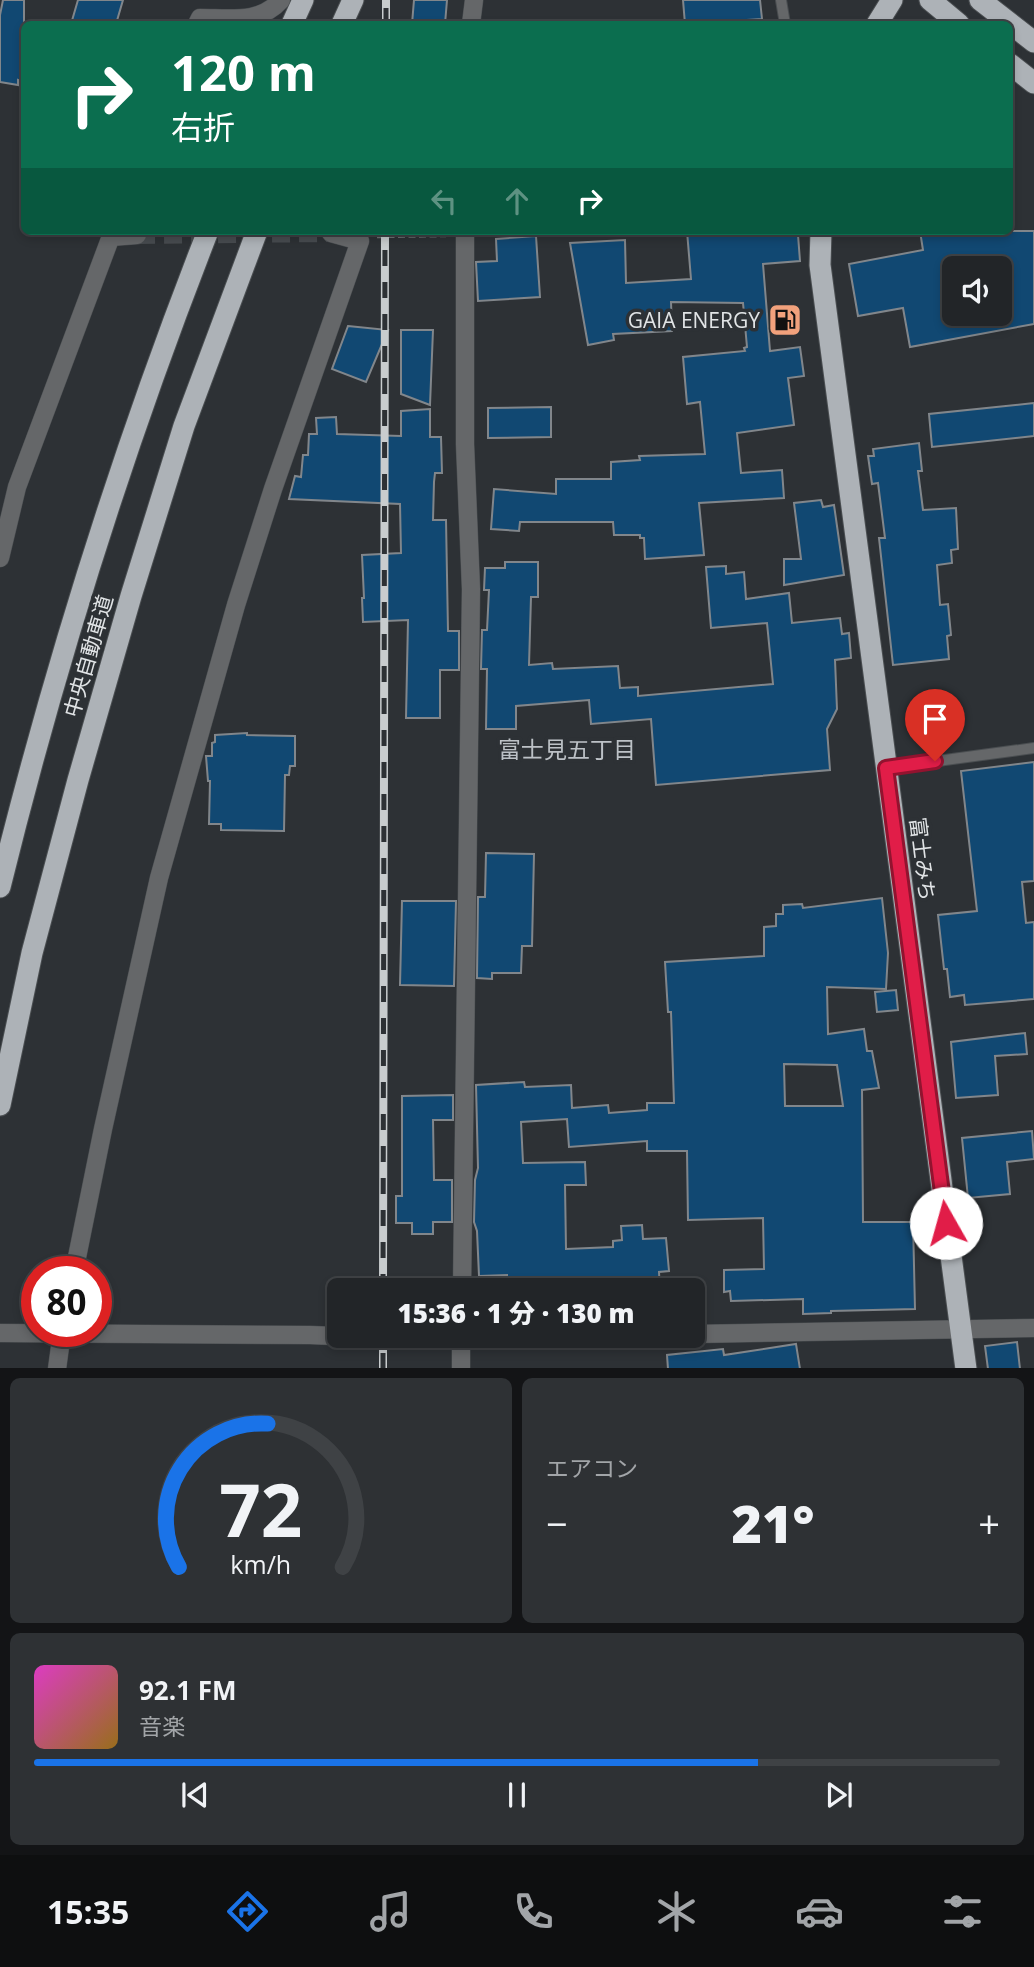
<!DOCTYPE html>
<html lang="ja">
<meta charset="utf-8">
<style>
:root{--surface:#222528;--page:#2e3134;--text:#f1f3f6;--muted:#a2a5a8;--line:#3f4245;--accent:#1a73e8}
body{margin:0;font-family:"Open Sans","Noto Sans JP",sans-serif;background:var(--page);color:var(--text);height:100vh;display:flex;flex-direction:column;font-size:26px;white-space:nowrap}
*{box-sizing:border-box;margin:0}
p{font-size:23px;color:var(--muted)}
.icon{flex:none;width:38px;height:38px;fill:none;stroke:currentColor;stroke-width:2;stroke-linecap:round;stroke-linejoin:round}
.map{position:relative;height:1368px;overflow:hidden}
.panel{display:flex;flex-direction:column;gap:10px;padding:10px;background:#131416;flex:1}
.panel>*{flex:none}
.banner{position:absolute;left:21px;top:21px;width:992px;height:214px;border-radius:10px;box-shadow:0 4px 10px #0003,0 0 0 2px var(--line);background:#0b6e4f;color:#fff;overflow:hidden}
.fabs{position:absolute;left:942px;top:256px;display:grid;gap:14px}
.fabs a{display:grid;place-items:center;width:70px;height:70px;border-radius:10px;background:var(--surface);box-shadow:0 4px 10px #0003,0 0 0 2px var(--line);font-size:35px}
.speed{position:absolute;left:21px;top:1256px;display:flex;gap:14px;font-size:35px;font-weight:700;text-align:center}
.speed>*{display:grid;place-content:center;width:91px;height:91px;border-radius:50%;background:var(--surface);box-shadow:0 4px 10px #0003,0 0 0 2px var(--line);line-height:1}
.speed .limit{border:10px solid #d22;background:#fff;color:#111}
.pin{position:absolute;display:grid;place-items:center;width:60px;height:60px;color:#fff;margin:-72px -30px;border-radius:50% 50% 50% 0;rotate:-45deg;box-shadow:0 0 7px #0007}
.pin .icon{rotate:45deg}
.me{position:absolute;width:77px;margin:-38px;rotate:353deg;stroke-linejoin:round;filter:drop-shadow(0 0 5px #0008)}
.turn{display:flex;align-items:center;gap:24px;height:147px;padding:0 35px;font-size:32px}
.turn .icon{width:91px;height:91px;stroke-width:2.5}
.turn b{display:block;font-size:49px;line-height:60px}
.lanes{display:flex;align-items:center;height:66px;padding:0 35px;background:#0003;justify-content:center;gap:35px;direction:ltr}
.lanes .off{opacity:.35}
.big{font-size:52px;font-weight:800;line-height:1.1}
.panel .tile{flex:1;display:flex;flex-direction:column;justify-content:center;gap:10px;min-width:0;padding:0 24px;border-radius:10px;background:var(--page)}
.panel .dial{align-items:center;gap:0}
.dial svg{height:182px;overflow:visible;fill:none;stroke:var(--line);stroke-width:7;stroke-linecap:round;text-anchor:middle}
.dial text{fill:var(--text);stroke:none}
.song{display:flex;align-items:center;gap:21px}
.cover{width:84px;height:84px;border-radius:10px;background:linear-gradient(135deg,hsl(310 70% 55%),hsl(40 70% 35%))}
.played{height:7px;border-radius:4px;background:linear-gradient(90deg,var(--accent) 75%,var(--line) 75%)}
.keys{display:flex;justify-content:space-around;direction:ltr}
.heat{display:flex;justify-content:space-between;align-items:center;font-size:38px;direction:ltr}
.panel .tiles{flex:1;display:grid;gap:10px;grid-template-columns:1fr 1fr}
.tile:last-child{grid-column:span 2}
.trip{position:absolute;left:327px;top:1278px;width:378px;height:70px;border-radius:10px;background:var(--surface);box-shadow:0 4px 10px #0003,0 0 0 2px var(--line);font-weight:800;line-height:70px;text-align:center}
.tabs{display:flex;height:112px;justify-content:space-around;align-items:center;background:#0e0f10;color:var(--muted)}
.tabs .icon{width:49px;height:49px}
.tabs .on{color:var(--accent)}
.tabs b{font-size:32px;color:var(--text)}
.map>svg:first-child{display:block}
</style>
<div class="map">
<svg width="1034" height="1369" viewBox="0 0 1034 1369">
<rect width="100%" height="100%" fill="#2d3135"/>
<!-- building -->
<g fill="#114872" stroke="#81868b" stroke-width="2" fill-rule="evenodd">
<polygon points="3,0 24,0 24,64 21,81 18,80 18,85 0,82 0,15"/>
<polygon points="78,0 123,0 116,24 71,24"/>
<polygon points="414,0 447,0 445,24 412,24"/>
<polygon points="683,0 760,0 762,19 685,24"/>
<polygon points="687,231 791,231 791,235 798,235 800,261 763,264 770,351 800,347 804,376 788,378 794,425 737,433 741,473 782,470 784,498 699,503 704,555 645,559 644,538 640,538 640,535 614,535 613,522 520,522 519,531 491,529 494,489 556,494 556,479 611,479 611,462 640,460 639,456 705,454 700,402 687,404 683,357 745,351 744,348 747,347 743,303 671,302 672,331 613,334 614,340 588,345 570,243 625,240 626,283 691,279"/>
<path d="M920 231H1034V324L910 347 903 308 858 316 849 264 923 250ZM954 268H999V313H954Z"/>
<polygon points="536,236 540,297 478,301 476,262 497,261 496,239"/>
<polygon points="348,326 388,330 366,382 332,369"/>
<polygon points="401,330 433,330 430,405 401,394"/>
<polygon points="1034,403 1034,436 932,447 929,414"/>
<polygon points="551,407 551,437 488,438 488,408"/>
<polygon points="430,409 430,437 441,437 442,473 435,473 434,482 433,520 446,520 448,631 459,631 459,670 440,670 440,718 406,718 408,620 363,622 362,598 364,598 362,555 401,553 400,504 289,499 295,476 301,477 303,455 308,455 309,434 317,434 316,418 336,417 337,434 401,436 401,411"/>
<polygon points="919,443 922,471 918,471 923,510 956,508 958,549 951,550 952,563 937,565 940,605 948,604 951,635 947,636 949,659 893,665 879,538 885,538 878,483 872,484 868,456 874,456 873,449"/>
<polygon points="821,500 823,507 834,505 844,575 784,585 784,559 801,559 794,503"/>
<polygon points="505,562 538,562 538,597 531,597 529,665 552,663 553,669 618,666 620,688 638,687 638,696 773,684 767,623 711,628 706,567 726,566 726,574 744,572 746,599 789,593 792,623 840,618 842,634 849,633 851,658 835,660 837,709 827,729 830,770 656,785 651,719 591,724 589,700 516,706 516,729 486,729 487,669 481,669 482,630 487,630 489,590 484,590 485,568 505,568"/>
<polygon points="247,733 247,735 295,736 295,766 290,766 289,775 285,775 284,831 221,830 221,824 209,824 210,781 208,781 206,756 212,756 212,743 215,742 215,735"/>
<polygon points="1034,762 1034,881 1022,882 1026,923 1034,922 1034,999 965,1005 964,995 950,997 947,969 944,969 938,915 977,911 961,771"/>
<polygon points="486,853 534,854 532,946 522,946 521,973 492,973 492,979 477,978 478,897 485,897"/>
<path d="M882 898 888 953 886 989 827 987 828 1034 864 1029 867 1051H872L879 1088 862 1090 863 1222H913L915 1309 831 1311V1313L803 1314V1299L731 1301 730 1291 724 1292V1270L764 1269 763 1218 688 1220 687 1151H647V1141L569 1147 567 1119 521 1122 523 1163 585 1162 586 1185H565L566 1249 613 1247V1241L622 1240 621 1226 642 1225 643 1239 666 1238 669 1271 659 1272 660 1290H507V1275L479 1276 477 1231 474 1222 475 1180 478 1168 476 1085 524 1082 525 1087 571 1085 572 1108 608 1105 609 1113 647 1110V1103H674L671 1012H668L665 962 764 956V927L776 926V914H783V905L802 904 803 908ZM784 1064 837 1065 843 1106H785Z"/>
<polygon points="402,901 456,901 454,986 400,985"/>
<polygon points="896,990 898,1010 877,1012 875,992"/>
<polygon points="1025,1033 1027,1054 995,1056 998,1095 956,1098 951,1042"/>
<polygon points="453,1095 453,1120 433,1120 434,1180 452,1180 452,1222 433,1222 433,1234 412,1234 412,1223 396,1223 396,1196 402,1196 402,1096"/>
<polygon points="1032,1131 1034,1159 1007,1162 1010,1194 968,1198 962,1138"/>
<polygon points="1017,1342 1020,1369 988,1369 985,1346"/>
<polygon points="796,1344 800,1369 668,1369 667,1355 723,1349 724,1355"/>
</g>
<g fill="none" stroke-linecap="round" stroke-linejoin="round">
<!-- street-tunnel -->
<polyline stroke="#484c50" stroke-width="18" stroke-dasharray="18 9" stroke-linecap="butt" points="137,235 331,233"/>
<defs>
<g id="lane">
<polyline points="781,0 785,24"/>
<polyline points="886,768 1034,748"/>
</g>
<g id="street">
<path d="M197 24 200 18C230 18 260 24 281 0"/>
<polyline points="471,24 474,0"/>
<polyline points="111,237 137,235"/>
<polyline points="0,558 17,487 113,231"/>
<polyline points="74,1272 103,1129 159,878 236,605 273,489 360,241 331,233"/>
<polyline points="462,1290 471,589 465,444 465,231"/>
<polyline points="0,1333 310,1335 383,1338 568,1335"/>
<polyline points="693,1334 1034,1328"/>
<polyline points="461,1335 461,1369"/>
<polyline points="57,1369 62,1332"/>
</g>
<g id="highway">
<polyline points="930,0 959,24"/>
<polyline points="980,0 1034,42"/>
<polyline points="292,24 303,0"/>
<polyline points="342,24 353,0"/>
<polyline points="877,24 892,0"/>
<polyline points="1010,64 1034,83"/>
<polyline points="821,231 820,265 966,1369"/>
<path d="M0 887C55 664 124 445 208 231"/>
<polyline points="0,1105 32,953 78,780 131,596 184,426 257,231"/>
</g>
</defs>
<!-- lane casing -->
<use href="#lane" stroke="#4a4e51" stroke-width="12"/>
<!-- street casing -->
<use href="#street" stroke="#4a4e51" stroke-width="19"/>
<!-- highway casing -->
<use href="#highway" stroke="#4a4e51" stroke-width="23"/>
<!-- path -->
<g stroke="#6f7376" stroke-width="4.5" stroke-dasharray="7 3.5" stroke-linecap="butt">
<polyline points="486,234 519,231"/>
<polyline points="377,236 446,235"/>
</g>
<!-- lane -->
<use href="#lane" stroke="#656769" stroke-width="10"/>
<!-- street -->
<use href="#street" stroke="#656769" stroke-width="18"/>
<!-- highway -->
<use href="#highway" stroke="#adb2b7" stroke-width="21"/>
<defs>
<g id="rail">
<polyline points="386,24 386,0"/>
<polyline points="383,1290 385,231"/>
<polyline points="383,1369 383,1335"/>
</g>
</defs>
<!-- rail casing -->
<use href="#rail" stroke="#c8ccce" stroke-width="8"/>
<!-- rail -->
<use href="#rail" stroke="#2d3135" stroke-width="5" stroke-dasharray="16" stroke-linecap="butt"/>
</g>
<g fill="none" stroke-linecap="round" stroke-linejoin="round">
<defs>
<polyline id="route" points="935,761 886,768 946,1223"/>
</defs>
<!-- route casing -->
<use href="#route" stroke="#92132f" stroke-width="18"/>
<!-- route -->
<use href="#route" stroke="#e11d48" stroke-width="12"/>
</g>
<!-- icons -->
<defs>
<symbol id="fuel-square" viewBox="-11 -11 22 22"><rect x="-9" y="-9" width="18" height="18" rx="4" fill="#f1a17c" stroke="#2d3135"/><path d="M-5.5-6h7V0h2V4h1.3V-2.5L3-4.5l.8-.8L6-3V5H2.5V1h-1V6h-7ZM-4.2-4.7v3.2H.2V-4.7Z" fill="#111"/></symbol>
</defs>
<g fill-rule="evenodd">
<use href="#fuel-square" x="766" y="301" width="38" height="38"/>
</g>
<g text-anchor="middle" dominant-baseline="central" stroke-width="7" stroke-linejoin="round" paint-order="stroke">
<!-- poi labels -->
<g font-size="21" fill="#e1e4e6" stroke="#2d3135" text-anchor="end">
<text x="760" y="320">GAIA ENERGY</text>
</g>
<!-- street labels -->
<g font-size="21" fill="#e1e4e6" stroke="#2d3135">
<text transform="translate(88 656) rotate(-74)">中央自動車道</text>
<text transform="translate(923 859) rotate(83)">富士みち</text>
</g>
<!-- neighbourhood labels -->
<g font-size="23" fill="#bcc1c6" stroke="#2d3135">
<text x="567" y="749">富士見五丁目</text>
</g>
</g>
</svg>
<div class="fabs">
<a><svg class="icon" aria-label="sound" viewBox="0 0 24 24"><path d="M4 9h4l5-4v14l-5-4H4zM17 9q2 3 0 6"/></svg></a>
</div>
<div class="speed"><div class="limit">80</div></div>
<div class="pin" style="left:935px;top:761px;background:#d93025"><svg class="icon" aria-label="arrive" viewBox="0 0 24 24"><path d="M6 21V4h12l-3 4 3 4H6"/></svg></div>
<svg class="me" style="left:946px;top:1223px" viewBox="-20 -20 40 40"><circle r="19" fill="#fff"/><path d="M0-13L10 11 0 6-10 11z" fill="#e11d48"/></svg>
<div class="trip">15:36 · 1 分 · 130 m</div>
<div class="banner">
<div class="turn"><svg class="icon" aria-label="right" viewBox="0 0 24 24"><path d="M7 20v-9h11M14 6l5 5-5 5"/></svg><div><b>120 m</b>右折</div></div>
<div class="lanes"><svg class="icon off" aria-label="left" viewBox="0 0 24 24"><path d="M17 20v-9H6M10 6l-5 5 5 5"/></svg><svg class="icon off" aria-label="ahead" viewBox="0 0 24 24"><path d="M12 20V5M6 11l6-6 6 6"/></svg><svg class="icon" aria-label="right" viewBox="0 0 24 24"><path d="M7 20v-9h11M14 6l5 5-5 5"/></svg></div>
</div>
</div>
<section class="panel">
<div class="tiles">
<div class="tile dial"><svg viewBox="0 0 100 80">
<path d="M14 69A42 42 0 1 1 86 69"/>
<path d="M14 69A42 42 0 0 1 53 6" stroke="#1a73e8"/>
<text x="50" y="56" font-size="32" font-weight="700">72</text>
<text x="50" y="72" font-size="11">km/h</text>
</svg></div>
<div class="tile"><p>エアコン</p>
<div class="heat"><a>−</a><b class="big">21°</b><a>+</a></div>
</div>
<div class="tile">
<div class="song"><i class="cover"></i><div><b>92.1 FM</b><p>音楽</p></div></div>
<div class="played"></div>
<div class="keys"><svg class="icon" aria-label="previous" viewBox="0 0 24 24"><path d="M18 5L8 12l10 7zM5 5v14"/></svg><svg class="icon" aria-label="pause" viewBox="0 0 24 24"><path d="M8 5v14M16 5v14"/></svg><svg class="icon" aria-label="next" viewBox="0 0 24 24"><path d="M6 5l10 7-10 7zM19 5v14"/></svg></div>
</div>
</div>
</section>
<nav class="tabs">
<b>15:35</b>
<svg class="icon on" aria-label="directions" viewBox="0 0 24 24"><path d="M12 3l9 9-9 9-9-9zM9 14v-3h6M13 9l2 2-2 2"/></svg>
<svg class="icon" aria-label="music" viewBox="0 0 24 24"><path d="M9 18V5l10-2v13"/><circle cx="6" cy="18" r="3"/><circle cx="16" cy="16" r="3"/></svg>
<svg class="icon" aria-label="phone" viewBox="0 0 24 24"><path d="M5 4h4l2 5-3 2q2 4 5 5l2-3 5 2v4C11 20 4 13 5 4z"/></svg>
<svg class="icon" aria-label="climate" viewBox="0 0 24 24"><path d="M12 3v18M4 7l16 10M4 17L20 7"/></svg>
<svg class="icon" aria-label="car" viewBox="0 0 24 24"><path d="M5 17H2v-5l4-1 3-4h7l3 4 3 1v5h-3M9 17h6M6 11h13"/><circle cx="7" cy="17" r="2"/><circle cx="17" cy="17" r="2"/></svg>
<svg class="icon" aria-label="filters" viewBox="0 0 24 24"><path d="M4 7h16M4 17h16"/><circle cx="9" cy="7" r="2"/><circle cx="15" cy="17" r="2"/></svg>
</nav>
